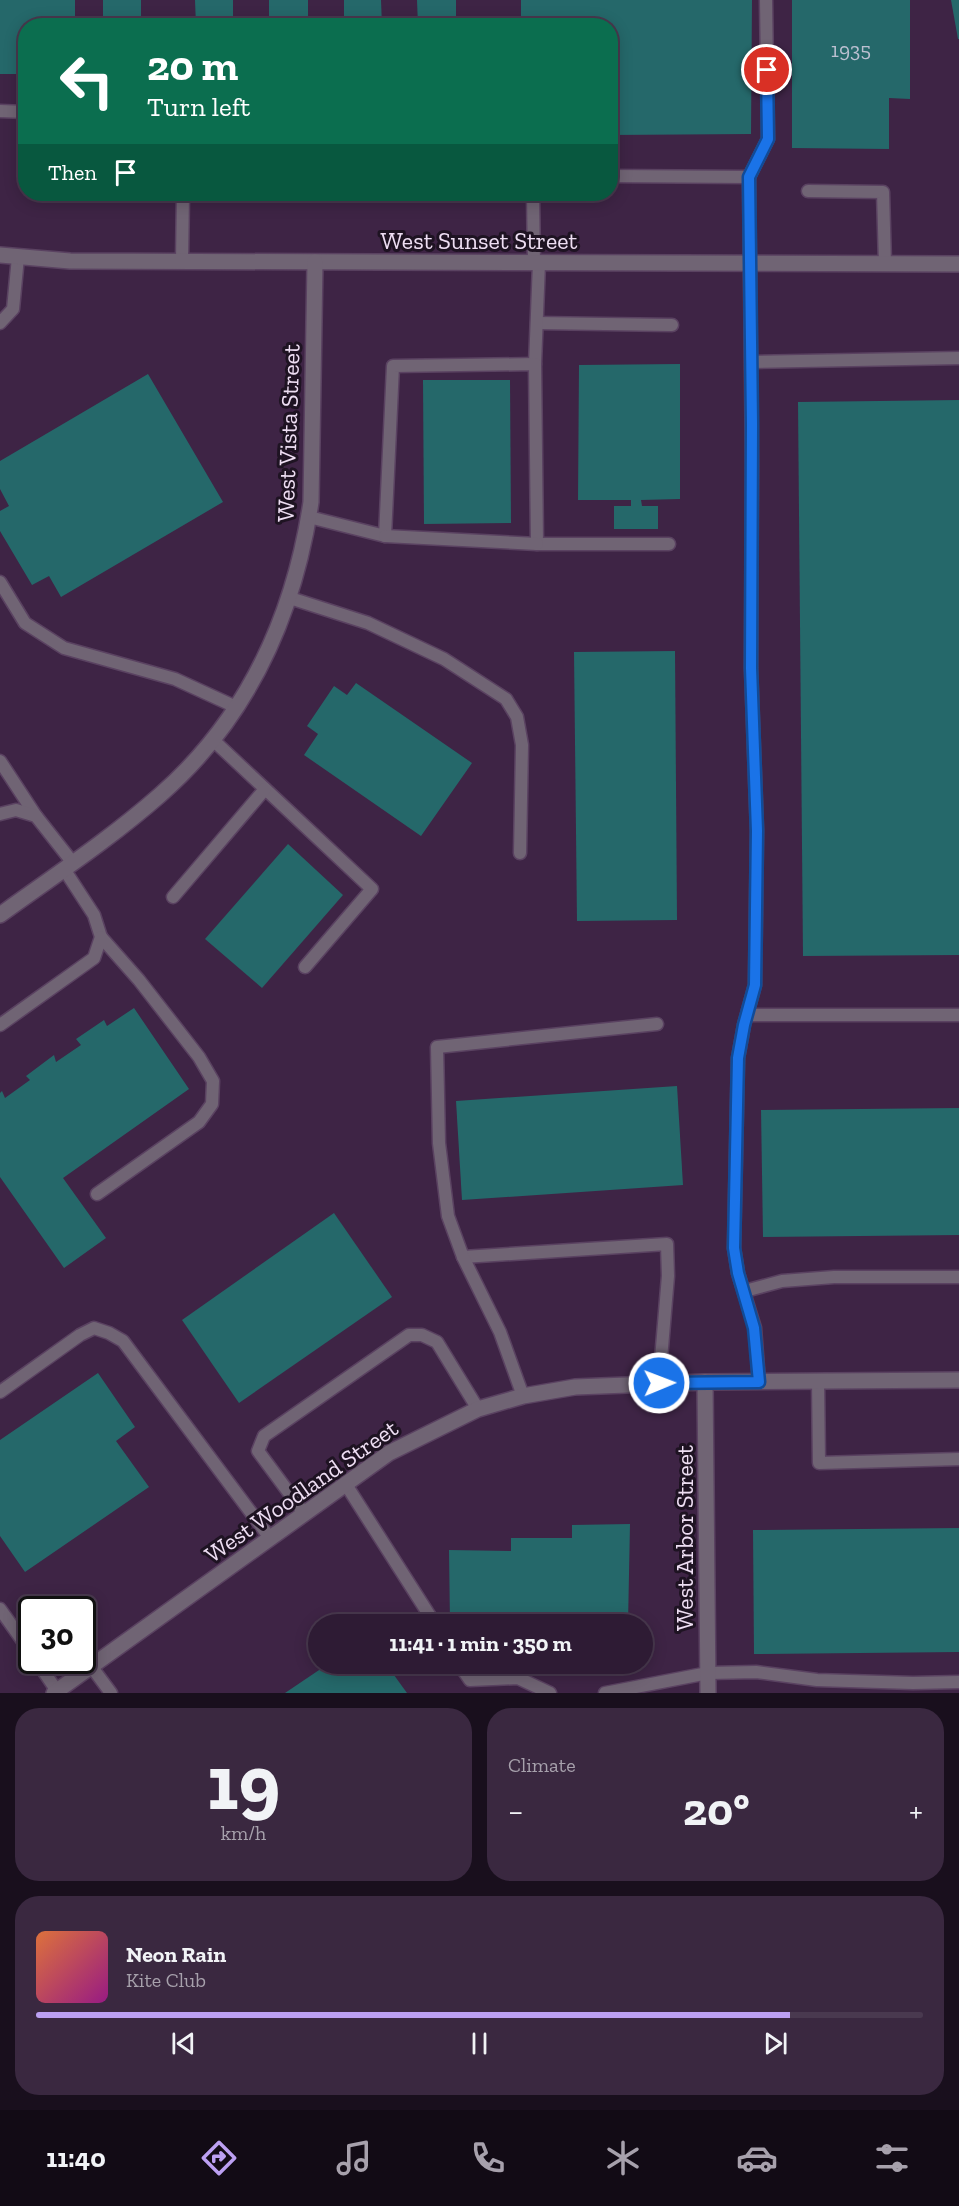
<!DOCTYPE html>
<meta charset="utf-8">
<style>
:root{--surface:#2e1b34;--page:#3a2840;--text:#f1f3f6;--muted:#a7a1ac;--line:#49394f;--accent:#bca0f2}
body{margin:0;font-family:"Zilla Slab",serif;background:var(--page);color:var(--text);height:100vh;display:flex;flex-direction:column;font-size:22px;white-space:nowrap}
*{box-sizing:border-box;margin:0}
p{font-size:20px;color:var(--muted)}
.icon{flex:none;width:33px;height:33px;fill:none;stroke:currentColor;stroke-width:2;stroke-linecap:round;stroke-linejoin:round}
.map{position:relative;height:1693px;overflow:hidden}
.details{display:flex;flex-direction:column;gap:15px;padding:15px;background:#190f1d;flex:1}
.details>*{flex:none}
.top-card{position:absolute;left:18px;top:18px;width:600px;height:183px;border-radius:24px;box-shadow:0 3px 15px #0003,0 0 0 2px var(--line);background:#0b6e4f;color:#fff;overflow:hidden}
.speed{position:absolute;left:18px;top:1596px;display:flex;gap:12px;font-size:30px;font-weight:700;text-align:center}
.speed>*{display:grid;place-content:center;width:78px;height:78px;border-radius:50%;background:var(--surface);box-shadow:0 3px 15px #0003,0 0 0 2px var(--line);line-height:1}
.speed .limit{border:3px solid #111;border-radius:9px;background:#fff;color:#111}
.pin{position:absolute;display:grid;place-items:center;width:51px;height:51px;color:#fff;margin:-26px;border:3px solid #fff;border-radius:50%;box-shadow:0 2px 6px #0007}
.me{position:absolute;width:66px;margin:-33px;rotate:89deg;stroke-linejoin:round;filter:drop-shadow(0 0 4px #0008)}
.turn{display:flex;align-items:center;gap:21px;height:126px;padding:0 30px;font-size:27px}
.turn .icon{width:78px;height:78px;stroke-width:2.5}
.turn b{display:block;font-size:42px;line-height:51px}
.then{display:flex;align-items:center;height:57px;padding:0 30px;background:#0003;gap:12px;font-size:22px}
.big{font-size:45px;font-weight:700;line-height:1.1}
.details .widget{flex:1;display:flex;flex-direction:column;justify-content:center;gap:9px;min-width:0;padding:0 21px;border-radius:24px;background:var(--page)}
.details .dial{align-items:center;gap:0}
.dial b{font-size:78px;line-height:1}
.song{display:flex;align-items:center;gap:18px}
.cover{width:72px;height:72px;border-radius:9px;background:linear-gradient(135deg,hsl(20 70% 55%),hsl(310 70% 35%))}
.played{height:6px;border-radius:3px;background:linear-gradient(90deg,var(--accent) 85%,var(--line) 85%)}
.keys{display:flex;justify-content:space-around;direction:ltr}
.heat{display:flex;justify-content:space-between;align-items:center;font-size:33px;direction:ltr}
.details .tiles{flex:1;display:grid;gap:15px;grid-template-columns:1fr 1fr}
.widget:last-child{grid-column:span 2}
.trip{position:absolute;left:308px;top:1614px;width:345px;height:60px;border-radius:30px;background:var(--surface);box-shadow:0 3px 15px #0003,0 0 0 2px var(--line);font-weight:700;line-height:60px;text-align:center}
.menu{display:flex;height:96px;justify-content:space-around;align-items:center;background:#120b15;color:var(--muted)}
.menu .icon{width:42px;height:42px}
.menu .selected{color:var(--accent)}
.menu b{font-size:27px;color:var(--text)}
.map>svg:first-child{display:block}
</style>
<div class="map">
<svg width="959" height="1693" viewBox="0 0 959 1693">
<rect width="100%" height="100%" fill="#3e2445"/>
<!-- building -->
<g fill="#25686a">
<polygon points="0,0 75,0 75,26 26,26 26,74 0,74"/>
<rect x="103" y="0" width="38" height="26"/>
<polygon points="195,0 233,0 233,26 196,26"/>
<rect x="269" y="0" width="39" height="26"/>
<polygon points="344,0 381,0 382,26 344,26"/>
<polygon points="417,0 456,0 456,26 418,26"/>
<polygon points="521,0 752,0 751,134 610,135 610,26 521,26"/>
<polygon points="792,0 910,0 910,99 889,98 889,149 792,148"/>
<polygon points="951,0 959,0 959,39 958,39"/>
<rect x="107" y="194" width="41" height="8"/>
<polygon points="680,364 680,499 641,500 642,506 658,506 658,529 614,529 614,506 631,506 631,500 578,500 579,365"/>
<polygon points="148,374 223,502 61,597 49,576 32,585 0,531 0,511 9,506 0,489 0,461"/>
<polygon points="423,380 510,380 511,523 424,524"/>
<polygon points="959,400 959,955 803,956 798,402"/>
<polygon points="675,651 677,920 577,921 574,652"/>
<polygon points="356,683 472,763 421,836 304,755 318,734 307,726 334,686 347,695"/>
<polygon points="288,844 343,895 262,988 205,939"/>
<polygon points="134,1008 189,1089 63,1178 106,1238 64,1268 0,1177 0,1093 2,1091 5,1098 30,1080 26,1076 54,1055 56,1062 81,1045 76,1039 104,1020 107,1026"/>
<polygon points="677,1086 683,1185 462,1200 456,1101"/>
<polygon points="959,1108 959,1235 763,1237 761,1110"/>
<polygon points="334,1213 392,1297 239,1403 182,1320"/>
<polygon points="98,1373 135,1427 116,1441 149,1487 25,1572 0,1536 0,1440"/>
<polygon points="630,1524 628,1624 450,1624 449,1550 511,1551 511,1538 572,1538 572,1525"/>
<polygon points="959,1528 959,1652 754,1654 753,1530"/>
<polygon points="328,1664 386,1664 407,1693 285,1693"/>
</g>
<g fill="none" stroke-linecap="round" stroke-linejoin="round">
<defs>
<g id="service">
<polyline points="0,111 26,112"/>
<polyline points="610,176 749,177 752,465 751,668 757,831 755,985 744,1025 738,1058 734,1248 738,1273 755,1328 759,1382"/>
<polyline points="749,177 768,139 766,0"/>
<polyline points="808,191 883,192 885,264"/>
<polyline points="533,194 534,263"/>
<polyline points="182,261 183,194"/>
<polyline points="0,323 13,309 18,257"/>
<polyline points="537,323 672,325"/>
<polyline points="752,362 959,358"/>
<polyline points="535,364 539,263"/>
<polyline points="309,517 385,536 393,366 535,364 537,544 669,544"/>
<polyline points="385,536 537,544"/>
<polyline points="0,582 25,623 64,648 175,679 236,707"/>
<polyline points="290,598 368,623 444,659 506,699 517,717 522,745 520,853"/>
<polyline points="212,739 372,889 305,967"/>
<polyline points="0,761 36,816"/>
<polyline points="0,814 16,810 36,816 73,863"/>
<polyline points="173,897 265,789"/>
<polyline points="747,1015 959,1015"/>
<polyline points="0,1025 94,958 101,937 94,915 64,869"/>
<polyline points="97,1194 199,1122 212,1104 213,1081 199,1057 139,980 101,937"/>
<polyline points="463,1257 667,1244 668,1276 659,1383"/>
<polyline points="745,1291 782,1281 834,1277 959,1277"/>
<polyline points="818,1381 819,1463 959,1459"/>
<polyline points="0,1392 80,1335 94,1328 109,1333 123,1341 270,1538"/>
<polyline points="523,1396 500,1332 463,1257 448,1216 439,1143 437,1047 657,1024"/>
<polyline points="345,1483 435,1624"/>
<polyline points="304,1513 258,1451 264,1436 409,1335 422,1335 437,1342 478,1409"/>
<polyline points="0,1609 32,1654"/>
<polyline points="36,1660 57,1691"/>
<polyline points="459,1664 470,1680 518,1678 550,1693"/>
<polyline points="91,1666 111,1693"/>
<polyline points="605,1693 708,1673 756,1672 817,1680 913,1683 959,1682"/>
</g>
<g id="minor">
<polyline points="0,255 70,261 959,264"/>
<path d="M0 915C54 876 110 839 160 795 248 718 294 615 311 502L315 262"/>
<polyline points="705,1382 708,1693"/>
<polyline points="54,1693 389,1453 478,1409 523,1396 575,1387 705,1382 959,1380"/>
</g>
</defs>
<!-- service casing -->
<use href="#service" stroke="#5a4261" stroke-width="15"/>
<!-- minor casing -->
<use href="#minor" stroke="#5a4261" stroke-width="18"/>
<!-- service -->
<use href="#service" stroke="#706474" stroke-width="12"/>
<!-- minor -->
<use href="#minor" stroke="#706474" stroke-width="15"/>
</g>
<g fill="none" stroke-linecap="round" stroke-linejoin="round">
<defs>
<polyline id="route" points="659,1383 759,1382 754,1328 738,1273 734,1248 738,1058 744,1025 755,985 757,831 751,668 752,424 749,177 768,139 767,70"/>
</defs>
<!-- route casing -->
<use href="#route" stroke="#114b97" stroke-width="15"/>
<!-- route -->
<use href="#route" stroke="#1a73e8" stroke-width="10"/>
</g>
<g text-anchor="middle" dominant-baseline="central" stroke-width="6" stroke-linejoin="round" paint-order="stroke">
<!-- number labels -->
<g font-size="21" fill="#bcc0d1">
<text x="851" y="49">1935</text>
</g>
<!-- street labels -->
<g font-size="24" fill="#eedef3" stroke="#1e1322">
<text x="479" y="240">West Sunset Street</text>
<text transform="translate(288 433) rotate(-88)">West Vista Street</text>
<text transform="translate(301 1491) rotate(-35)">West Woodland Street</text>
<text transform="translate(684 1538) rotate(-90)">West Arbor Street</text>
</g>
</g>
</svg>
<div class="speed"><div class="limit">30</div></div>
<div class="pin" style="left:767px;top:70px;background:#d93025"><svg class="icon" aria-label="arrive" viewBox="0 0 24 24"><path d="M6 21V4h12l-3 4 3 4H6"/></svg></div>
<svg class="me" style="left:659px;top:1383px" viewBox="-20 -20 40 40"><circle r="17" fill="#1a73e8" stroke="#fff" stroke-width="3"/><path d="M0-11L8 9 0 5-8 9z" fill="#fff"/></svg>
<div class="trip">11:41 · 1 min · 350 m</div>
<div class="top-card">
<div class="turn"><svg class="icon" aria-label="left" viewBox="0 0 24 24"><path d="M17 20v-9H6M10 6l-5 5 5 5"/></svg><div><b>20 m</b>Turn left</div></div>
<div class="then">Then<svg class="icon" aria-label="arrive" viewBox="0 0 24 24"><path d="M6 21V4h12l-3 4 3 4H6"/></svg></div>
</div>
</div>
<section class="details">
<div class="tiles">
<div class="widget dial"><b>19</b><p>km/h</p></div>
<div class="widget"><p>Climate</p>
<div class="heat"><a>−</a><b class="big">20°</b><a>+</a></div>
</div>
<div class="widget">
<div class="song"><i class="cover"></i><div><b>Neon Rain</b><p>Kite Club</p></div></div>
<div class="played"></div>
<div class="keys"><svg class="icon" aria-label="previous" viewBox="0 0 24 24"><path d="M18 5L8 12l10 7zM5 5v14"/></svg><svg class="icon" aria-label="pause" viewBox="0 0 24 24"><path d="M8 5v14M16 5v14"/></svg><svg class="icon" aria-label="next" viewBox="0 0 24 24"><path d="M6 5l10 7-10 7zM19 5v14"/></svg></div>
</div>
</div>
</section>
<nav class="menu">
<b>11:40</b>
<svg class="icon selected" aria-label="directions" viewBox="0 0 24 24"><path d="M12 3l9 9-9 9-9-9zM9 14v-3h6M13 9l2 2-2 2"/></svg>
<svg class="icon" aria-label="music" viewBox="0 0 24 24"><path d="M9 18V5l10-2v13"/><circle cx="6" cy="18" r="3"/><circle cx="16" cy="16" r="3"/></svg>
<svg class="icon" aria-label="phone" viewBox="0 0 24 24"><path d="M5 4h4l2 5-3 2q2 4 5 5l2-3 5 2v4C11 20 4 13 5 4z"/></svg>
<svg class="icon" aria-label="climate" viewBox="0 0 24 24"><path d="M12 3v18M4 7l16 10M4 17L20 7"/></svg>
<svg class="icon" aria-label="car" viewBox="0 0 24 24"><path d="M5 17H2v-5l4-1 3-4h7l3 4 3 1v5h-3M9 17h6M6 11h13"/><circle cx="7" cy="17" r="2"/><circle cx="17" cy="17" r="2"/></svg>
<svg class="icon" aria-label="filters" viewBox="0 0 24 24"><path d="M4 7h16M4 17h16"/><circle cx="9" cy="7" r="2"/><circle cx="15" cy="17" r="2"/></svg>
</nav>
